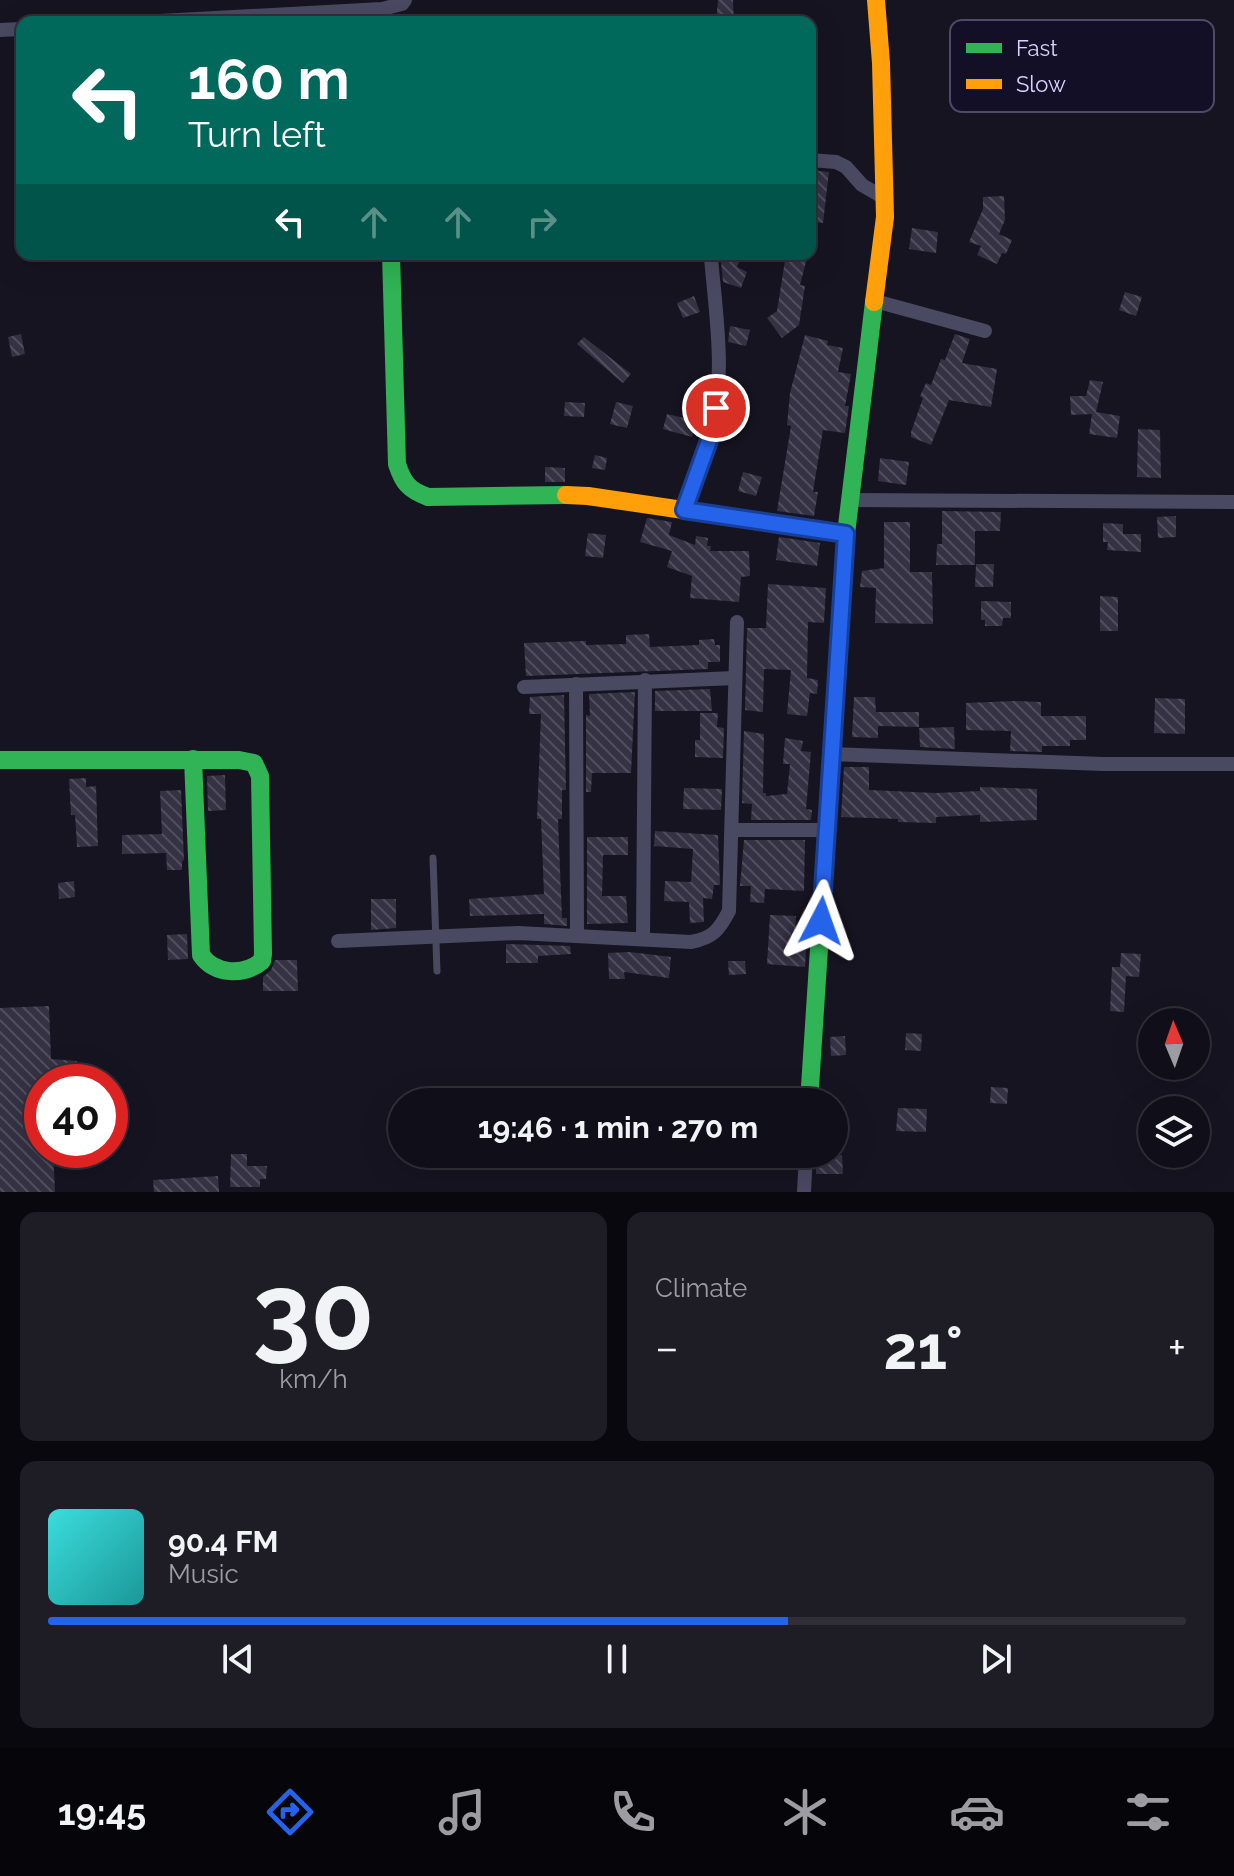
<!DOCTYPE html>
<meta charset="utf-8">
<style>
:root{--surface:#100f19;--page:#1e1d26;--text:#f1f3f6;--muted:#9c9ca2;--line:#302f38;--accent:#2563eb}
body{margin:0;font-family:Raleway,sans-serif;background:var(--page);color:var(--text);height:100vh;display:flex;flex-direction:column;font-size:30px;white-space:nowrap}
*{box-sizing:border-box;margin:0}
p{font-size:26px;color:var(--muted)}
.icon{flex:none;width:44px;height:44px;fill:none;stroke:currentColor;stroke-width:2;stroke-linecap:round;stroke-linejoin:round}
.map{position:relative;height:1192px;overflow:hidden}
.details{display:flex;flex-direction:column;gap:20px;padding:20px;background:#09080e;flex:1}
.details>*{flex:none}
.guide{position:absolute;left:16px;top:16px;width:800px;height:244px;border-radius:16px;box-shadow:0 8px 32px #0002,0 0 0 2px var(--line);background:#00695c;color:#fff;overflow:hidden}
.needle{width:52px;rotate:358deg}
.tools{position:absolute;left:1138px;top:1008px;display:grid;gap:16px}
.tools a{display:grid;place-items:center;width:72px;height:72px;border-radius:50%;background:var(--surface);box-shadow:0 8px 32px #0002,0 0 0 2px var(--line);font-size:40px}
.speed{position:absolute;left:24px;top:1064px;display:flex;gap:16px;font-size:40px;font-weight:700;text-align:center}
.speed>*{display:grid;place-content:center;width:104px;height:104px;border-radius:50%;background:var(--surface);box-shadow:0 8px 32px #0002,0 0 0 2px var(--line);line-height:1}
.speed .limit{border:12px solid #d22;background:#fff;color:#111}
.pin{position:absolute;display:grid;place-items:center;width:68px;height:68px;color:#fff;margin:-34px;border:4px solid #fff;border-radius:50%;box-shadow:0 2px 8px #0007}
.me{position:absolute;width:88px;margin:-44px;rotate:4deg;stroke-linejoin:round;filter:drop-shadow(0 0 6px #0008)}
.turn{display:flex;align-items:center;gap:28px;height:168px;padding:0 40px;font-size:36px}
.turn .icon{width:104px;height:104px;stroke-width:2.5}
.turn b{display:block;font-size:56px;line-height:68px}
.lanes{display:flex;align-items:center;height:76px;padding:0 40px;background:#0003;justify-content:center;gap:40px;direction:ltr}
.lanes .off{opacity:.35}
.big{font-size:60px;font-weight:700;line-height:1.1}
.details .card{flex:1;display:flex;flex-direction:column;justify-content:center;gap:12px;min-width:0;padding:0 28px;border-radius:16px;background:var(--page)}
.details .dial{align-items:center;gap:0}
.dial b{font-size:104px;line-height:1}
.song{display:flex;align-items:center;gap:24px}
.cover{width:96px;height:96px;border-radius:12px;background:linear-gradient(135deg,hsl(180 70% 55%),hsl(180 70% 35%))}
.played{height:8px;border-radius:4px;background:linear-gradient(90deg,var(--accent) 65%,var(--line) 65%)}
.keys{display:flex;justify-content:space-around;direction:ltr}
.heat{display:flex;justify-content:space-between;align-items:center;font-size:44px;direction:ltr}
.details .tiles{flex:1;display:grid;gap:20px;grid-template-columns:1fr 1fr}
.card:last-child{grid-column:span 2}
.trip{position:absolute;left:388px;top:1088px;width:460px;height:80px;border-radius:40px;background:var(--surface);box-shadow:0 8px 32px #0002,0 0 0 2px var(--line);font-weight:700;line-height:80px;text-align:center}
.tabs{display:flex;height:128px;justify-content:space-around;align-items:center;background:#06060a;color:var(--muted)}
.tabs .icon{width:56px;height:56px}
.tabs .selected{color:var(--accent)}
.tabs b{font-size:36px;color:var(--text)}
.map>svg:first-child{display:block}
</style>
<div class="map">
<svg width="1234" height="1192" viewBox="0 0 1234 1192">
<defs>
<pattern id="building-back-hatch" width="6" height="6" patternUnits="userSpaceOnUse" patternTransform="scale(2)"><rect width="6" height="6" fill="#343243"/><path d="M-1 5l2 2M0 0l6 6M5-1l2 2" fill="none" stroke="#514f5f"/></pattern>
</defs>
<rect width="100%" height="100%" fill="#161421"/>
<!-- building -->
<g fill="url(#building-back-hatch)">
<polygon points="718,0 733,0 734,22 716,22"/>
<polygon points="810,170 829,172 823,223 810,221"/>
<polygon points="1004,196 1005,220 999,234 1012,240 1006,254 1002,253 997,264 977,255 981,246 969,242 983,209 983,197"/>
<polygon points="912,228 938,232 936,253 909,249"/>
<polygon points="786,254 808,254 800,285 805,286 799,325 782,338 767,318 777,311"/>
<polygon points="726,257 739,262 737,267 747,272 741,288 723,282 721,262"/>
<polygon points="1125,292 1142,297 1136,316 1119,310"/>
<polygon points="694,296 700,312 683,318 677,303"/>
<polygon points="730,326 750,330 746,346 728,342"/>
<polygon points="21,334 25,354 12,357 8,337"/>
<polygon points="955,334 970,339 962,363 997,369 991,407 949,400 931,445 911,437 911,432 923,398 920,396 926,383 931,385 941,359 945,360"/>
<polygon points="805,335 828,341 827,345 843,348 838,372 851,374 845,406 849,406 845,433 823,430 813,492 818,492 814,516 777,511 791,426 787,425 790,393"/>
<polygon points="584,337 631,374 623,383 577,344"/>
<polygon points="1090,380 1103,382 1096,412 1120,416 1117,438 1089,434 1092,414 1071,415 1070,396 1086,396"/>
<polygon points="565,402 585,403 584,417 564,416"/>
<polygon points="616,402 633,406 627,428 610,424"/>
<polygon points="667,414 697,421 692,437 663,429"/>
<polygon points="1138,429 1160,430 1161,478 1137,477"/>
<polygon points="595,455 607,458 605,470 592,468"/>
<polygon points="880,458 909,462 906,485 878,481"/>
<polygon points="545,467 565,468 565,482 545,482"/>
<polygon points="743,472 762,477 756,496 738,491"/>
<polygon points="942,511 1001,512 1000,531 975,531 975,565 936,565 937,544 942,544"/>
<polygon points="1176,516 1176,537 1158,538 1157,517"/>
<polygon points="647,518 672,522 669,535 695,545 696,536 708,538 707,546 711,546 710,551 749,551 750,576 741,577 739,602 690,598 692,576 667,567 672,551 640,542"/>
<polygon points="884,522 910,522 910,572 932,572 933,624 875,623 876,588 860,587 862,571 884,568"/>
<polygon points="1103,523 1123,524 1123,534 1141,534 1141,552 1107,550 1108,542 1103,542"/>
<polygon points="588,533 606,535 603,558 585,556"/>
<polygon points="779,537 820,543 817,566 776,560"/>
<polygon points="976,564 994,564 993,587 975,587"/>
<polygon points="768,584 826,588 824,623 808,622 807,678 818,680 817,694 810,693 807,716 787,714 791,670 764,669 763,712 745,710 747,628 766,628"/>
<polygon points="1100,596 1118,597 1118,631 1100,631"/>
<polygon points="981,601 1011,602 1011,618 1003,618 1002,626 985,626 985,620 981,620"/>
<polygon points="649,634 650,647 699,645 699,640 714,639 715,645 720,645 720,662 708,662 708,669 526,676 524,643 586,641 586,645 626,644 626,635"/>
<polygon points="710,689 712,711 655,711 655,691"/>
<polygon points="635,692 631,773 592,773 591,792 586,792 586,715 590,716 589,694"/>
<polygon points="564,695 566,790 562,790 562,819 558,819 562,918 567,918 567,926 544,924 544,914 470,916 469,899 544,894 541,819 537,819 541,714 529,714 530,697"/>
<polygon points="854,697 875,697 876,712 919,712 919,727 878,726 878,738 852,737"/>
<polygon points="1155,698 1185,699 1185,734 1154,733"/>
<polygon points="1014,701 1041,702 1041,716 1086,716 1086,740 1070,740 1070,746 1042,746 1042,752 1010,751 1011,731 966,730 966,703"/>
<polygon points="700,713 718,713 717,727 724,728 723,758 695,757 695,740 700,740"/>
<polygon points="954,727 955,749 920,747 919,728"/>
<polygon points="744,731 764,734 763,793 766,793 766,796 787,794 790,764 783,764 785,738 803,741 801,751 811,752 806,809 812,810 811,820 751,820 752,804 742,803"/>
<polygon points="844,767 869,767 869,790 936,793 980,791 980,787 1037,789 1037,820 980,822 980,815 936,817 936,823 898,822 898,819 841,817"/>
<polygon points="225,775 226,810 208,811 207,776"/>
<polygon points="86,778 86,787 96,786 98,846 77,847 75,815 71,815 69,779"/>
<polygon points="684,788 722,789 721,810 683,809"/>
<polygon points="181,790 184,860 182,861 182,870 167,870 166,853 122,854 122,835 162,834 160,791"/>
<polygon points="655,831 718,835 720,885 714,885 712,899 703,898 704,922 690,923 689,902 664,901 665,881 691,882 693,849 654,846"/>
<polygon points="587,837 628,837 628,855 603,855 602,896 626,896 628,923 587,924"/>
<polygon points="744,840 805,840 804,891 765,889 764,903 750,902 751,886 740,886"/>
<polygon points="74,881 75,897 59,899 58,883"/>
<polygon points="371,899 396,899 396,928 371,930"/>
<polygon points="770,915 796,916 794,949 806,950 805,967 767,964"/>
<polygon points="187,934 188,959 168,960 167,935"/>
<polygon points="506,944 570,946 571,954 538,956 538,963 506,963"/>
<polygon points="630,952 671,957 669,978 624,972 625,979 609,979 608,953"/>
<polygon points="1121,953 1141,954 1139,977 1126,976 1124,1012 1110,1011 1112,967 1120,967"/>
<polygon points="275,960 297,960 298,991 263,991 263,977 271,970"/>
<polygon points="728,961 745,961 746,974 729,975"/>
<polygon points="49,1006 51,1059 77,1061 76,1082 42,1082 42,1150 53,1150 55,1192 0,1192 0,1008"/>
<polygon points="906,1033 922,1034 921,1051 905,1050"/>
<polygon points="845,1036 846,1055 831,1056 830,1037"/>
<polygon points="991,1087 1008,1088 1007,1104 990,1103"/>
<polygon points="898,1108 927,1109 926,1132 896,1131"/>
<polygon points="231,1154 247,1154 247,1166 267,1166 266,1179 260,1179 260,1187 230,1187"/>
<polygon points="816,1155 842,1155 843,1174 816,1174"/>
<polygon points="218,1176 219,1192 154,1192 153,1180"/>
</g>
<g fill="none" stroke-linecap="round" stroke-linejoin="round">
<!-- lane -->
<polyline stroke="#4a4962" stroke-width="7" points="433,858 437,971"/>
<!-- street -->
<g stroke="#4a4962" stroke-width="14">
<polyline points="141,22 382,9 402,4 405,0"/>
<polyline points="0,30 22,29"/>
<polyline points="810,160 836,162 846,167 862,185 886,199"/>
<polyline points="875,301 985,331"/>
<polyline points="849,500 1234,502"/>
<path d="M684 510C693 485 705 459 711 433 726 377 716 315 711 258"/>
<polyline points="576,684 577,936"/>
<polyline points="524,687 735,678"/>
<polyline points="830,754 1103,764 1234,764"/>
<polyline points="732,830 826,830"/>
<polyline points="643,939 645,680"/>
<path d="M338 941 518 933 691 942C713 938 719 930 729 911L737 622"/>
<polyline points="804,1192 806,1154"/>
</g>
<!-- fast -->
<g stroke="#30b455" stroke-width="18">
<path d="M391 254 397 464C403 483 409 490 428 497L566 495"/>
<path d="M0 760H239L254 763 260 776 263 954 262 961C244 976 215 975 201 955L193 759"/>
<polyline points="809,1102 846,534 874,302"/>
</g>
<!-- slow -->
<g stroke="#ff9f0a" stroke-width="18">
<polyline points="874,302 885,217 881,63 876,0"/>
<polyline points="566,495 588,496 846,534"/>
</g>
</g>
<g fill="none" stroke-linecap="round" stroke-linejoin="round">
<defs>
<polyline id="route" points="716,408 711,435 684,510 846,534 821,921"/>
</defs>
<!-- route casing -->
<use href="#route" stroke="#184099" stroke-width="20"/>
<!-- route -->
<use href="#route" stroke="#2563eb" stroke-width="14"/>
</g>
<!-- legend -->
<rect x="950" y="20" width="264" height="92" rx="12" fill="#130f26" stroke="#4e4a67" stroke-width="2"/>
<rect x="966" y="43" width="36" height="10" fill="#30b455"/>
<rect x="966" y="79" width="36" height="10" fill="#ff9f0a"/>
<g font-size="22" fill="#d9d4ff">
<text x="1016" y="56">Fast</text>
<text x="1016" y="92">Slow</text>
</g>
</svg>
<div class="tools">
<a><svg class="needle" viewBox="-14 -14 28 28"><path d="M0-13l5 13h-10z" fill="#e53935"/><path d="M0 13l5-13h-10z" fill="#9c9ca2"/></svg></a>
<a><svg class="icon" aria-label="layers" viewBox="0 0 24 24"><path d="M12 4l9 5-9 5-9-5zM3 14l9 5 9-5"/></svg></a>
</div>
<div class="speed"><div class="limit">40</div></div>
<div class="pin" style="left:716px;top:408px;background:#d93025"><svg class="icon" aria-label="arrive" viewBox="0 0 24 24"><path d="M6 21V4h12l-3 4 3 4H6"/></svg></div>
<svg class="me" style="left:821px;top:921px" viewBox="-20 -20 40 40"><path d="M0-17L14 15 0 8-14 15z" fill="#2563eb" stroke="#fff" stroke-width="4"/></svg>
<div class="trip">19:46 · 1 min · 270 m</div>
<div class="guide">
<div class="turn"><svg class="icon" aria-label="left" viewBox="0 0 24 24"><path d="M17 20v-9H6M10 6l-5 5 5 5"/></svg><div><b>160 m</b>Turn left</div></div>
<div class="lanes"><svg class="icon" aria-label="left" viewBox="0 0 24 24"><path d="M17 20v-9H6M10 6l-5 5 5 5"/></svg><svg class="icon off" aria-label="ahead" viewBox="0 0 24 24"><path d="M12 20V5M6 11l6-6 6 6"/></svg><svg class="icon off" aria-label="ahead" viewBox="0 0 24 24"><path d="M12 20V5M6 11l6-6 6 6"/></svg><svg class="icon off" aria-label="right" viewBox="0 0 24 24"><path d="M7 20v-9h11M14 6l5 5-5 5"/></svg></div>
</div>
</div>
<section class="details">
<div class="tiles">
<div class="card dial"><b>30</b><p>km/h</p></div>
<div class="card"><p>Climate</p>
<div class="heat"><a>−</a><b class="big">21°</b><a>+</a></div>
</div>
<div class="card">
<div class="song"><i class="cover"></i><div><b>90.4 FM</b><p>Music</p></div></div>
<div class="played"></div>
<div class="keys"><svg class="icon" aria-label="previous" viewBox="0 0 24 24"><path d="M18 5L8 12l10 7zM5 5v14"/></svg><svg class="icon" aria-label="pause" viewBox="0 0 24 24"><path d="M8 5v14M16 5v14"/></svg><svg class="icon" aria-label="next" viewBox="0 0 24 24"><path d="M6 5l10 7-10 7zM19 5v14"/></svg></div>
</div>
</div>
</section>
<nav class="tabs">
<b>19:45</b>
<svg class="icon selected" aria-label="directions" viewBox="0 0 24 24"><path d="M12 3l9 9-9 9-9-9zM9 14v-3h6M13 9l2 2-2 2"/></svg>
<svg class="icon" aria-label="music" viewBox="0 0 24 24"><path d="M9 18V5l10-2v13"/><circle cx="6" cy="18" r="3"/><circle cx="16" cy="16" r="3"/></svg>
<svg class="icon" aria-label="phone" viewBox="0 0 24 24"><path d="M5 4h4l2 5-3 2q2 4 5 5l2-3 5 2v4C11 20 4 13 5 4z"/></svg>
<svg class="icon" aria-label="climate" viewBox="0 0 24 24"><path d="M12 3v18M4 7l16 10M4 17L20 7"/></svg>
<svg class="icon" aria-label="car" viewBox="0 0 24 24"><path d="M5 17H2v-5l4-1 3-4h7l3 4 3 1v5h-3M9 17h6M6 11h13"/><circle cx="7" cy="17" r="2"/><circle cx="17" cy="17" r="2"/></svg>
<svg class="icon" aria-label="filters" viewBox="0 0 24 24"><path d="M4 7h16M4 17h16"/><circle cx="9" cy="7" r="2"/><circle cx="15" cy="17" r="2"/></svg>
</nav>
